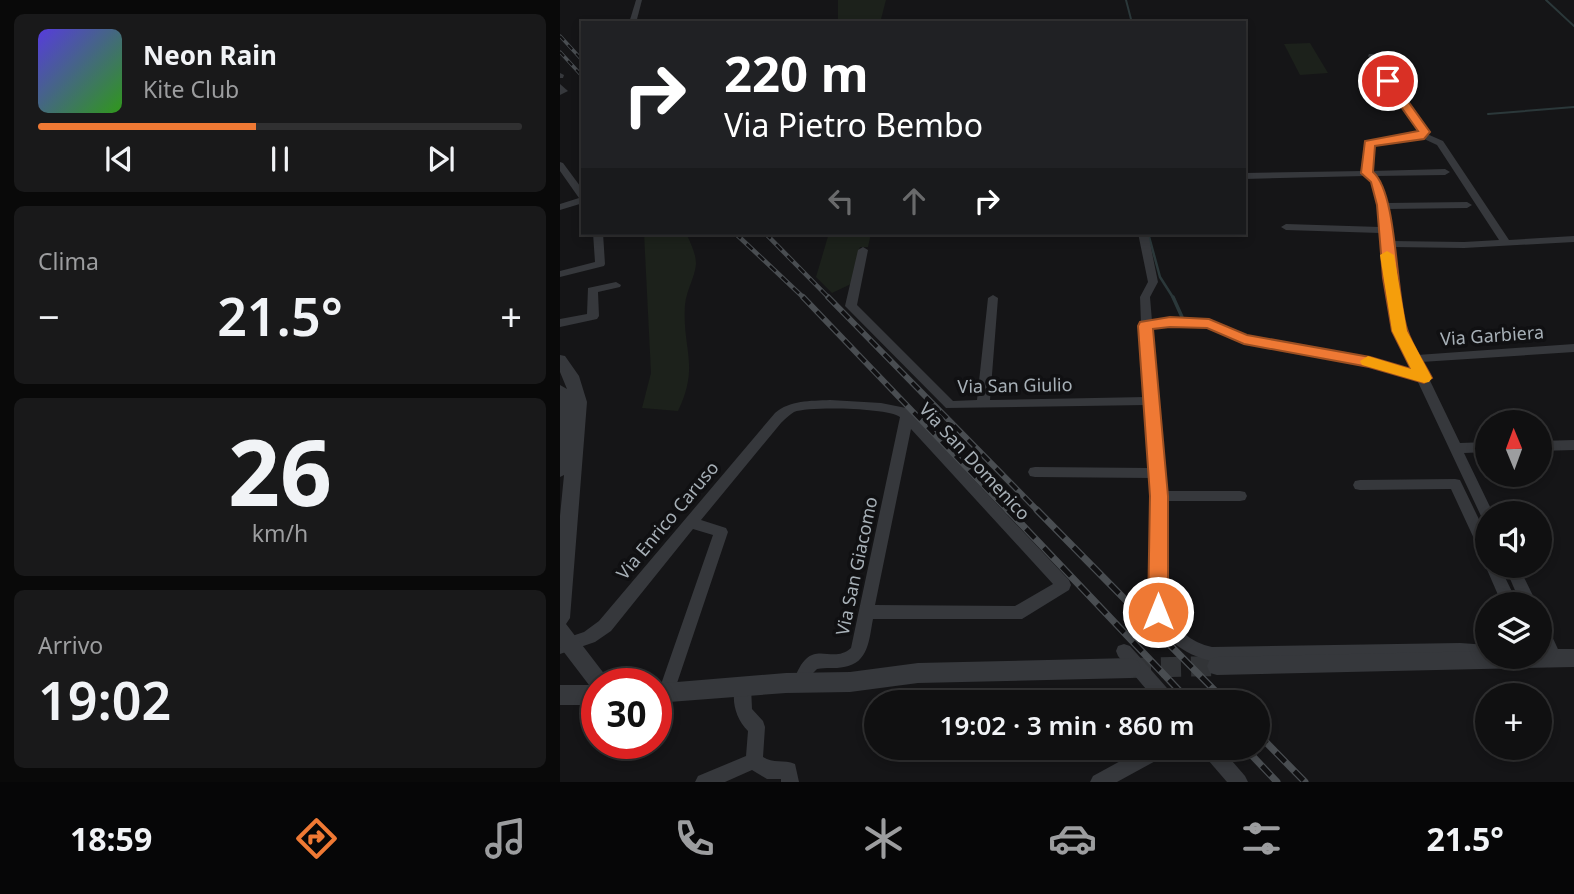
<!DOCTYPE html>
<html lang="it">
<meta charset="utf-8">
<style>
:root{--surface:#101011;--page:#19191a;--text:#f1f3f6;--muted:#9c9d9f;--line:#303031;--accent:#ef7934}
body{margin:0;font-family:"Noto Sans",sans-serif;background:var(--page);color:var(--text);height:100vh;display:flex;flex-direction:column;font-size:26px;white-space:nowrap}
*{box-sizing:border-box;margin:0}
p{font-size:23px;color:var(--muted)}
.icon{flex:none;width:38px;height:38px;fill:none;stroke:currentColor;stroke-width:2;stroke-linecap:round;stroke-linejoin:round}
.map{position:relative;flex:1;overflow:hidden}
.details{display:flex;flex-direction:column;gap:14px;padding:14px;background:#090909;width:560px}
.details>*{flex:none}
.banner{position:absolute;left:21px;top:21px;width:665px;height:214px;border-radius:0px;box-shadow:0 4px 10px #0003,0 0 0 2px var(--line);background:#202124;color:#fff;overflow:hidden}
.needle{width:46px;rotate:359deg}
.buttons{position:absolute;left:915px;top:410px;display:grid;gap:14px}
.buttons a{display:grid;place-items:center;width:77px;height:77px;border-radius:50%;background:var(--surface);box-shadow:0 4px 10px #0003,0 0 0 2px var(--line);font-size:35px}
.speed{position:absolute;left:21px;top:668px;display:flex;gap:14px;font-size:35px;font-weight:700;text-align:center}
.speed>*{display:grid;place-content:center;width:91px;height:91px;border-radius:50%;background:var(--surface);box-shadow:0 4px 10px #0003,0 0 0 2px var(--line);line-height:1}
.speed .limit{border:10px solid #d22;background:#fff;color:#111}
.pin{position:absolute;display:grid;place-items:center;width:60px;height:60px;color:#fff;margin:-30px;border:4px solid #fff;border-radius:50%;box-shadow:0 2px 7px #0007}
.me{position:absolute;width:77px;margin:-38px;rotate:0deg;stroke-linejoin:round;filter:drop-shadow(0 0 5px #0008)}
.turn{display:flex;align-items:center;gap:24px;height:147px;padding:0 28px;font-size:32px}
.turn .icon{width:91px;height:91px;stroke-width:2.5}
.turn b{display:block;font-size:49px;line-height:60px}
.lanes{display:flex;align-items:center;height:66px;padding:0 28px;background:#0003;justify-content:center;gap:35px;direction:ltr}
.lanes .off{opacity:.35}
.big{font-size:52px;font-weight:600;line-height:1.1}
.details .widget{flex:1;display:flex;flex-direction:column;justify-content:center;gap:10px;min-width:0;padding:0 24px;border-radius:10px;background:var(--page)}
.details .dial{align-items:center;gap:0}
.dial b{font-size:91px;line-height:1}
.song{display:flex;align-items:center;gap:21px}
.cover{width:84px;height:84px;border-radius:10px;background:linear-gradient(135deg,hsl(250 70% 55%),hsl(110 70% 35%))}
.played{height:7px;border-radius:4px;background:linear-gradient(90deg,var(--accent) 45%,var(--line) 45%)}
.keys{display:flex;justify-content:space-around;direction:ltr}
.heat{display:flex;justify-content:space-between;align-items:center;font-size:38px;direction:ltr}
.trip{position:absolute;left:304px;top:690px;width:406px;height:70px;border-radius:35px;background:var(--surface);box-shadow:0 4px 10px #0003,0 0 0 2px var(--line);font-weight:600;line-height:70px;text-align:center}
.tabs{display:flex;height:112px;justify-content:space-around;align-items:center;background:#060607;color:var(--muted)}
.tabs .icon{width:49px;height:49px}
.tabs .active{color:var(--accent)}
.tabs b{font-size:32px;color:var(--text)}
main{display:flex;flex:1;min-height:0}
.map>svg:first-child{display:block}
</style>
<main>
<section class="details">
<div class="widget">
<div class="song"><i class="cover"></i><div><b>Neon Rain</b><p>Kite Club</p></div></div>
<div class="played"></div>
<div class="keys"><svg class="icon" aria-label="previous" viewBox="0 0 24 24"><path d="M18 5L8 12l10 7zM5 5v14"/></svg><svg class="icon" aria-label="pause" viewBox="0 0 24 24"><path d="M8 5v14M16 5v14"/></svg><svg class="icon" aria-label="next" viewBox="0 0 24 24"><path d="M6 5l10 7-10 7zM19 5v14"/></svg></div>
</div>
<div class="widget"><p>Clima</p>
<div class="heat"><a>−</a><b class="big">21.5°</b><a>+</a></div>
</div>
<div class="widget dial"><b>26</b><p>km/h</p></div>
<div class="widget"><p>Arrivo</p><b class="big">19:02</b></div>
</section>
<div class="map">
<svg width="1014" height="782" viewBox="0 0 1014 782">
<rect width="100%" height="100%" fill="#151517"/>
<!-- green -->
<g fill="#1c211b">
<polygon points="278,0 326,0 320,23 278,23"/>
<polygon points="750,43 768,73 740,75 724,44"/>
<path d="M84 233H126C130 242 136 253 136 264 135 277 126 291 125 305 122 350 140 365 118 411L82 408 91 373Z"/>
<polygon points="269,233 311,233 308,247 300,247 291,284 272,293 256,277"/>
</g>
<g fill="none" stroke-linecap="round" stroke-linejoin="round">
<!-- stream-far2 -->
<g stroke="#2b383a" stroke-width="2">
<polyline points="566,0 572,23"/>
<polyline points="986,0 1014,26"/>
<polyline points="928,114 1014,107"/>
</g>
<!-- stream-far1 -->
<polyline stroke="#2b383a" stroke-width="2.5" points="588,233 600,277 614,299"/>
<!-- stream -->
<polyline stroke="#2b383a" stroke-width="3.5" points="613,297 622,317"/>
<!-- tertiary-tunnel -->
<polyline stroke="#323437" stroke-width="20" stroke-dasharray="20 10" stroke-linecap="butt" points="571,668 657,666"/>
<!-- minor -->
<g fill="#36383c" fill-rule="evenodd">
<polygon points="76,0 82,0 76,23 69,23"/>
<path d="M809 54H815L868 132 867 134 883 141 949 240 1014 236V242L904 248 832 247C835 285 841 321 857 355L1014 344V352L861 362 900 443 928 442V452L904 453 933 513H928V521L923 520 921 516 857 380 809 366 684 343 647 328 609 326 593 328 605 491H680L685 492 687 496 685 500 680 501H606L605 608C612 627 632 643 652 647L900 643 928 645V656H934L928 659 900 657 652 661C623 655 600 636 589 608L591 478 475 477 470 476 468 472 470 468 475 467 590 468 586 405 386 408 285 306 298 250 303 247 308 250 297 305 393 401 417 400 428 298 433 295 438 298 430 400 586 397 582 329 579 326 581 323 580 297 588 282 578 233H588L598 282 590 297 592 321 609 318 649 320 687 336 810 358 853 371 834 331 824 278 820 233 726 230 721 227 726 224 820 227C818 210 818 188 805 176L684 179V173L803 171 805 144 817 139 857 134 859 132 808 56ZM862 138 877 145 939 240 904 242 831 241 830 232 832 230 830 228 828 209 907 208 912 205 907 202 827 203 821 181 816 176 885 175 890 172 885 169 812 171V147L819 144Z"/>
<polygon points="0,73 4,75 3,78 0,78"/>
<polygon points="0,84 8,91 0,95"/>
<polygon points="0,162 3,163 23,190 23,203 0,210 0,204 19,198 0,171"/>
<polygon points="33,233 43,233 45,264 44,266 0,277 0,271 35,262"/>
<polygon points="56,282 61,285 60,287 38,292 39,316 37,319 0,327 0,319 27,314 28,288"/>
<path d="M270 400 321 403 346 408 509 580 511 585 509 590 462 619H313C309 639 309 663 284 667 275 669 266 667 257 669L252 674 247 688 241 691 235 688 233 683C250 632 270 667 291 648L340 417C328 408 250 406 234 412 229 415 225 419 221 423L141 520 166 528 168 532 112 698 106 701 100 698 98 693 153 535 133 529 51 631 35 642 0 654V640L24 632 39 621 215 413C230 400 250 401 270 400ZM351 429 493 584 455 606 315 605Z"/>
<polygon points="1014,440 1014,450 980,451 980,441"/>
<polygon points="895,479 900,480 928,538 928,560 923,558 891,489 800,490 795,489 793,485 795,481 800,480"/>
<polygon points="928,560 928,565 939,565 958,604 942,604 925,565"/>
<polygon points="944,565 958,565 977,604 961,604"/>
<polygon points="980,621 986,623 1002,658 1000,663 994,665 988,663 980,645"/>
<polygon points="564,644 570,646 614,696 616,702 597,702 558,656 556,651 558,646"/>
<path d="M183 678 189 681 191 686 192 709 203 721 205 727 203 757C213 764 224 759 235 764L239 782H221V779H207L192 770 165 782H135L138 776 186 756 188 731C175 718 170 698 177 681Z"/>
<polygon points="586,747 613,747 610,753 557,782 530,782 533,776"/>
<polygon points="639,747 660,747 685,776 688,782 667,782 642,753"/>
</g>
<!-- tertiary -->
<g fill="#36383c" fill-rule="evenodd">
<polygon points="0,355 5,356 19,376 27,402 10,618 6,624 52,684 37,684 37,705 0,705 0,685 29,685 0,647 0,516 4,475 0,477 0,385 7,389 0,372"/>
<polygon points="980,649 1014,649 1014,667 657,675 650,673 647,666 650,659 657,657 928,651 928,656 980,656"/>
<polygon points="571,658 578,661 581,668 578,675 571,678 358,683 290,692 226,693 96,703 96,684 93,684 226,673 290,672 358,663"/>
</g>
<defs>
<g id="rail-far3">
<polyline points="0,36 23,61"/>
<polyline points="0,52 23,77"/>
</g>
<g id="rail-far2">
<polyline points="175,233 245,299"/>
<polyline points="205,233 270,299"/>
</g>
<g id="rail-far1">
<polyline points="243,297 449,512"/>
<polyline points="268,297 479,512"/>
</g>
<g id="rail">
<polyline points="448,510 630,702"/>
<polyline points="477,510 666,702"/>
<polyline points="698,734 745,782"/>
<polyline points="684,747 717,782"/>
</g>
</defs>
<!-- rail-far3 casing -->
<use href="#rail-far3" stroke="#494d51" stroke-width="3.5"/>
<!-- rail-far2 casing -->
<use href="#rail-far2" stroke="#494d51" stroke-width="4.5"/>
<!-- rail-far1 casing -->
<use href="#rail-far1" stroke="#494d51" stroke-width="6"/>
<!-- rail casing -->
<use href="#rail" stroke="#494d51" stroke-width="7"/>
<!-- rail-far3 -->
<use href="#rail-far3" stroke="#101012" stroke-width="2" stroke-dasharray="6" stroke-linecap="butt"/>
<!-- rail-far2 -->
<use href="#rail-far2" stroke="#101012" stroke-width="2.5" stroke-dasharray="8" stroke-linecap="butt"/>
<!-- rail-far1 -->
<use href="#rail-far1" stroke="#101012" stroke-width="3.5" stroke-dasharray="10" stroke-linecap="butt"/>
<!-- rail -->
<use href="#rail" stroke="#101012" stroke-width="4.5" stroke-dasharray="13" stroke-linecap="butt"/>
</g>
<!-- route -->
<path fill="#ef7934" stroke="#9b4f22" stroke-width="2" d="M828 78 832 79 870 132 864 139 815 146 813 172C838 194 835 292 847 329 852 346 864 362 872 378L864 383 809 367 684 344 647 328 610 327 593 329 608 496V612L605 618 598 621 591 618 588 612 590 496 578 326 580 322 610 317 649 319 687 335 810 357 851 369 832 331 823 278 817 205 811 182 801 173 805 141 858 131 823 81Z"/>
<!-- slow -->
<polygon fill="#f59e0b" points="827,251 834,255 847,331 872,378 869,382 864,383 802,365 800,361 808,356 851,369 832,331 820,255"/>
<g text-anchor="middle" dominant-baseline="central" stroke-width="7" stroke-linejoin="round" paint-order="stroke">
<!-- street labels -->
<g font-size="18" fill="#a7b0b7" stroke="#101012">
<text transform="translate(932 335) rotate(-4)">Via Garbiera</text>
<text transform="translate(455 385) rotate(-1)">Via San Giulio</text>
<text transform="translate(415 461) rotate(47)">Via San Domenico</text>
<text transform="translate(107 520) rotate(-50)">Via Enrico Caruso</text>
<text transform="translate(296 566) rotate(-78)">Via San Giacomo</text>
</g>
</g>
</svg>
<div class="buttons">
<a><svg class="needle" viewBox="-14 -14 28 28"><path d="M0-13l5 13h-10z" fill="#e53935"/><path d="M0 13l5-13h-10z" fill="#9c9d9f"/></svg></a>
<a><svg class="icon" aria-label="sound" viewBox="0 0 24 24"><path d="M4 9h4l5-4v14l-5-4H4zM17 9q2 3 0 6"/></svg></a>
<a><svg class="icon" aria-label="layers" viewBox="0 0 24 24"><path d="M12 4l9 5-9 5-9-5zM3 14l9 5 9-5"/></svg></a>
<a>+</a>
</div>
<div class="speed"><div class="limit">30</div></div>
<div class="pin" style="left:828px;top:81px;background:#d93025"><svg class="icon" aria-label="arrive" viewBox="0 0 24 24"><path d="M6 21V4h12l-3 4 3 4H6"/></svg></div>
<svg class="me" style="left:598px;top:612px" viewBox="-20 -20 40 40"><circle r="17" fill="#ef7934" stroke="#fff" stroke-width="3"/><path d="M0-11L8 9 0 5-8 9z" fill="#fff"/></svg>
<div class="trip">19:02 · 3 min · 860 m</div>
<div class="banner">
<div class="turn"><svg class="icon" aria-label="right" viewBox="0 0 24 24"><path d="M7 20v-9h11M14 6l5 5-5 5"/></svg><div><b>220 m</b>Via Pietro Bembo</div></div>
<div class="lanes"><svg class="icon off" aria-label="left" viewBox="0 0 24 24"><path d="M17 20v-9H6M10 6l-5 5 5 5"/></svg><svg class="icon off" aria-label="ahead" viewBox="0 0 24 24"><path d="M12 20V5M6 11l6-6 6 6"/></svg><svg class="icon" aria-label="right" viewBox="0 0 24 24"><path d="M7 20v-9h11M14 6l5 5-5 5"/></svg></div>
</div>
</div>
</main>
<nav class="tabs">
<b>18:59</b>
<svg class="icon active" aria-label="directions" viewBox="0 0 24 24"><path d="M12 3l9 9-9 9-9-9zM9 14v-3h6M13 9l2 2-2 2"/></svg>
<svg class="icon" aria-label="music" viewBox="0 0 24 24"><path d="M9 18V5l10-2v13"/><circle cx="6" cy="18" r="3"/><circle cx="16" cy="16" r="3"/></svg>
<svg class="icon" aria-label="phone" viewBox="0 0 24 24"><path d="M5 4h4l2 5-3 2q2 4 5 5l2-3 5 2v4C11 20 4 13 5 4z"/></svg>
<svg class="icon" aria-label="climate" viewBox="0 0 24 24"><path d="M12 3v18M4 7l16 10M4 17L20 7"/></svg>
<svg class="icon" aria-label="car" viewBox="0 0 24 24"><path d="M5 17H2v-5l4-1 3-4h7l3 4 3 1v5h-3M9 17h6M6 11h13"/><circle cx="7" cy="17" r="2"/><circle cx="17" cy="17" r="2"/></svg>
<svg class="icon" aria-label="filters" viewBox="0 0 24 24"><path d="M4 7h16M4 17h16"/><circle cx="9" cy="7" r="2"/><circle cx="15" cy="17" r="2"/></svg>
<b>21.5°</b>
</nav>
